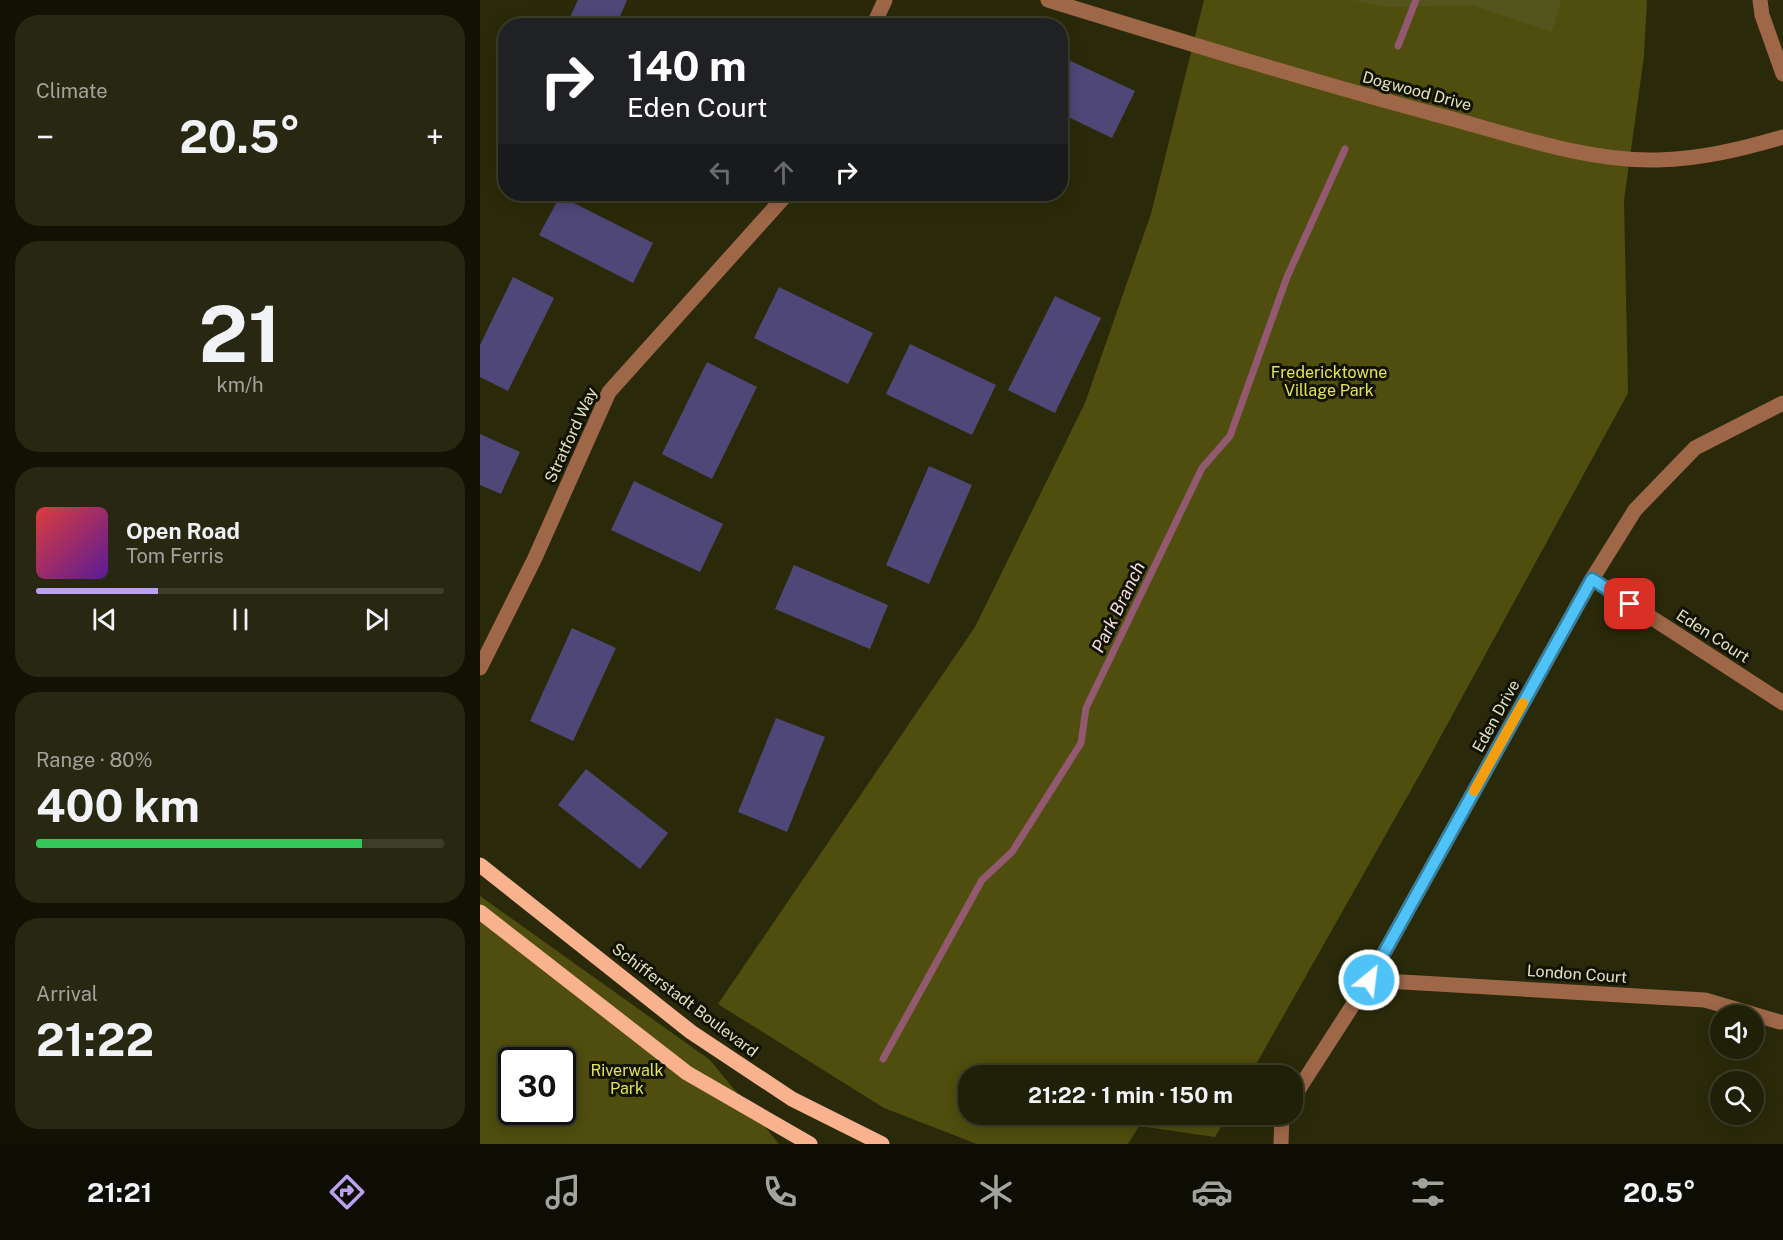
<!DOCTYPE html>
<meta charset="utf-8">
<style>
:root{--surface:#202008;--page:#282812;--text:#f1f3f6;--muted:#a2a39c;--line:#3d3e29;--accent:#bca0f2}
body{margin:0;font-family:"Public Sans",sans-serif;background:var(--page);color:var(--text);height:100vh;display:flex;flex-direction:column;font-size:22px;white-space:nowrap}
*{box-sizing:border-box;margin:0}
p{font-size:20px;color:var(--muted)}
.icon{flex:none;width:33px;height:33px;fill:none;stroke:currentColor;stroke-width:2;stroke-linecap:round;stroke-linejoin:round}
.map{position:relative;flex:1;overflow:hidden}
.panel{display:flex;flex-direction:column;gap:15px;padding:15px;background:#121204;width:480px}
.panel>*{flex:none}
.guide{position:absolute;left:18px;top:18px;width:570px;height:183px;border-radius:24px;box-shadow:0 3px 15px #0003,0 0 0 2px var(--line);background:#202124;color:#fff;overflow:hidden}
.tools{position:absolute;left:1230px;top:1005px;display:grid;gap:12px}
.tools a{display:grid;place-items:center;width:54px;height:54px;border-radius:50%;background:var(--surface);box-shadow:0 3px 15px #0003,0 0 0 2px var(--line);font-size:30px}
.speed{position:absolute;left:18px;top:1047px;display:flex;gap:12px;font-size:30px;font-weight:700;text-align:center}
.speed>*{display:grid;place-content:center;width:78px;height:78px;border-radius:50%;background:var(--surface);box-shadow:0 3px 15px #0003,0 0 0 2px var(--line);line-height:1}
.speed .limit{border:3px solid #111;border-radius:9px;background:#fff;color:#111}
.pin{position:absolute;display:grid;place-items:center;width:51px;height:51px;color:#fff;margin:-26px;border-radius:12px;box-shadow:0 3px 9px #0006}
.me{position:absolute;width:66px;margin:-33px;rotate:29deg;stroke-linejoin:round;filter:drop-shadow(0 0 4px #0008)}
.turn{display:flex;align-items:center;gap:21px;height:126px;padding:0 30px;font-size:27px}
.turn .icon{width:78px;height:78px;stroke-width:2.5}
.turn b{display:block;font-size:42px;line-height:51px}
.lanes{display:flex;align-items:center;height:57px;padding:0 30px;background:#0003;justify-content:center;gap:30px;direction:ltr}
.lanes .off{opacity:.35}
.big{font-size:45px;font-weight:700;line-height:1.1}
.panel .widget{flex:1;display:flex;flex-direction:column;justify-content:center;gap:9px;min-width:0;padding:0 21px;border-radius:24px;background:var(--page)}
.panel .dial{align-items:center;gap:0}
.dial b{font-size:78px;line-height:1}
.song{display:flex;align-items:center;gap:18px}
.cover{width:72px;height:72px;border-radius:9px;background:linear-gradient(135deg,hsl(0 70% 55%),hsl(270 70% 35%))}
.played{height:6px;border-radius:3px;background:linear-gradient(90deg,var(--accent) 30%,var(--line) 30%)}
.keys{display:flex;justify-content:space-around;direction:ltr}
.heat{display:flex;justify-content:space-between;align-items:center;font-size:33px;direction:ltr}
.charge{height:9px;border-radius:4px;background:linear-gradient(90deg,#34c759 80%,var(--line) 0)}
.trip{position:absolute;left:478px;top:1065px;width:345px;height:60px;border-radius:24px;background:var(--surface);box-shadow:0 3px 15px #0003,0 0 0 2px var(--line);font-weight:700;line-height:60px;text-align:center}
.menu{display:flex;height:96px;justify-content:space-around;align-items:center;background:#0d0d03;color:var(--muted)}
.menu .icon{width:42px;height:42px}
.menu .current{color:var(--accent)}
.menu b{font-size:27px;color:var(--text)}
main{display:flex;flex:1;min-height:0}
.map>svg:first-child{display:block}
</style>
<main>
<section class="panel">
<div class="widget"><p>Climate</p>
<div class="heat"><a>−</a><b class="big">20.5°</b><a>+</a></div>
</div>
<div class="widget dial"><b>21</b><p>km/h</p></div>
<div class="widget">
<div class="song"><i class="cover"></i><div><b>Open Road</b><p>Tom Ferris</p></div></div>
<div class="played"></div>
<div class="keys"><svg class="icon" aria-label="previous" viewBox="0 0 24 24"><path d="M18 5L8 12l10 7zM5 5v14"/></svg><svg class="icon" aria-label="pause" viewBox="0 0 24 24"><path d="M8 5v14M16 5v14"/></svg><svg class="icon" aria-label="next" viewBox="0 0 24 24"><path d="M6 5l10 7-10 7zM19 5v14"/></svg></div>
</div>
<div class="widget"><p>Range · 80%</p><b class="big">400 km</b><div class="charge"></div></div>
<div class="widget"><p>Arrival</p><b class="big">21:22</b></div>
</section>
<div class="map">
<svg width="1303" height="1144" viewBox="0 0 1303 1144">
<rect width="100%" height="100%" fill="#2a2a0a"/>
<!-- green -->
<g fill="#4f4e0e" fill-rule="evenodd">
<polygon points="724,0 1167,0 1164,56 1144,200 1148,393 944,767 770,1075 489,1076 489,1114 748,1115 735,1137 659,1126 648,1144 497,1144 404,1108 238,1004 495,627 605,403 671,214"/>
<path d="M0 896 230 1060 299 1144H0ZM32 1060H82V1112H32Z"/>
</g>
<!-- forest -->
<polygon fill="#54541d" points="872,0 1081,0 1072,32 992,5 911,7"/>
<g fill="none" stroke-linecap="round" stroke-linejoin="round">
<!-- stream -->
<g stroke="#935971" stroke-width="7">
<polyline points="918,46 936,0"/>
<polyline points="403,1059 502,880 532,852 601,743 606,708 722,468 750,436 807,277 865,149"/>
</g>
</g>
<!-- building -->
<g fill="#4e4778">
<polygon points="98,0 147,0 136,26 86,26"/>
<polygon points="580,56 655,91 632,138 580,113"/>
<polygon points="80,196 173,243 153,283 59,235"/>
<polygon points="33,277 74,298 28,391 0,377 0,345"/>
<polygon points="299,287 393,333 368,384 274,338"/>
<polygon points="575,296 621,318 575,413 528,390"/>
<polygon points="430,344 516,385 492,435 406,394"/>
<polygon points="227,362 277,387 232,479 182,454"/>
<polygon points="0,434 40,452 21,494 0,485"/>
<polygon points="449,466 492,485 449,584 406,565"/>
<polygon points="154,481 243,524 220,572 131,530"/>
<polygon points="314,565 408,605 390,649 295,609"/>
<polygon points="92,628 136,648 93,741 50,721"/>
<polygon points="296,718 345,737 307,832 258,812"/>
<polygon points="106,769 188,833 160,869 78,805"/>
</g>
<g fill="none" stroke-linecap="round" stroke-linejoin="round">
<!-- minor -->
<g stroke="#9e6748" stroke-width="15">
<path d="M568 0C701 41 834 82 969 118 1035 136 1110 162 1178 160 1221 159 1262 149 1303 137"/>
<polyline points="1280,0 1282,15 1303,74"/>
<polyline points="393,26 405,0"/>
<polyline points="1112,579 1303,703"/>
<polyline points="0,668 54,560 129,392 307,194"/>
<polyline points="889,980 1225,1000 1300,1022"/>
<polyline points="813,1098 889,980 1112,579 1155,510 1215,448 1303,403"/>
<polyline points="801,1144 802,1114"/>
</g>
<!-- major -->
<g stroke="#f8b38e" stroke-width="15">
<polyline points="0,865 211,1032 312,1099 402,1144"/>
<polyline points="0,912 207,1073 330,1144"/>
</g>
</g>
<g fill="none" stroke-linecap="round" stroke-linejoin="round">
<defs>
<polyline id="route" points="889,980 1112,579 1150,604"/>
</defs>
<!-- route casing -->
<use href="#route" stroke="#337fa1" stroke-width="15"/>
<!-- route -->
<use href="#route" stroke="#4fc3f7" stroke-width="10"/>
<!-- slow -->
<polyline stroke="#f59e0b" stroke-width="10" points="994,791 1043,703"/>
</g>
<g text-anchor="middle" dominant-baseline="central" stroke-width="6" stroke-linejoin="round" paint-order="stroke">
<!-- street labels -->
<g font-size="16" fill="#e1e2c4" stroke="#121200">
<text transform="translate(937 91) rotate(15)">Dogwood Drive</text>
<text transform="translate(91 435) rotate(-65)">Stratford Way</text>
<text transform="translate(1233 636) rotate(33)">Eden Court</text>
<text transform="translate(1016 716) rotate(-61)">Eden Drive</text>
<text transform="translate(1097 974) rotate(4)">London Court</text>
<text transform="translate(205 1000) rotate(37)">Schifferstadt Boulevard</text>
</g>
<!-- park labels -->
<g font-size="16" fill="#e4e35b" stroke="#121200">
<text x="849" y="372">Fredericktowne<tspan x="849" dy="18">Village Park</tspan></text>
<text x="147" y="1070">Riverwalk<tspan x="147" dy="18">Park</tspan></text>
</g>
<!-- water labels -->
<g font-size="18" font-style="italic" fill="#f5dce7" stroke="#121200">
<text transform="translate(638 607) rotate(-64)">Park Branch</text>
</g>
</g>
</svg>
<div class="tools">
<a><svg class="icon" aria-label="sound" viewBox="0 0 24 24"><path d="M4 9h4l5-4v14l-5-4H4zM17 9q2 3 0 6"/></svg></a>
<a><svg class="icon" aria-label="search" viewBox="0 0 24 24"><circle cx="10" cy="10" r="6"/><path d="M15 15l6 6"/></svg></a>
</div>
<div class="speed"><div class="limit">30</div></div>
<div class="pin" style="left:1150px;top:604px;background:#d93025"><svg class="icon" aria-label="arrive" viewBox="0 0 24 24"><path d="M6 21V4h12l-3 4 3 4H6"/></svg></div>
<svg class="me" style="left:889px;top:980px" viewBox="-20 -20 40 40"><circle r="17" fill="#4fc3f7" stroke="#fff" stroke-width="3"/><path d="M0-11L8 9 0 5-8 9z" fill="#fff"/></svg>
<div class="trip">21:22 · 1 min · 150 m</div>
<div class="guide">
<div class="turn"><svg class="icon" aria-label="right" viewBox="0 0 24 24"><path d="M7 20v-9h11M14 6l5 5-5 5"/></svg><div><b>140 m</b>Eden Court</div></div>
<div class="lanes"><svg class="icon off" aria-label="left" viewBox="0 0 24 24"><path d="M17 20v-9H6M10 6l-5 5 5 5"/></svg><svg class="icon off" aria-label="ahead" viewBox="0 0 24 24"><path d="M12 20V5M6 11l6-6 6 6"/></svg><svg class="icon" aria-label="right" viewBox="0 0 24 24"><path d="M7 20v-9h11M14 6l5 5-5 5"/></svg></div>
</div>
</div>
</main>
<nav class="menu">
<b>21:21</b>
<svg class="icon current" aria-label="directions" viewBox="0 0 24 24"><path d="M12 3l9 9-9 9-9-9zM9 14v-3h6M13 9l2 2-2 2"/></svg>
<svg class="icon" aria-label="music" viewBox="0 0 24 24"><path d="M9 18V5l10-2v13"/><circle cx="6" cy="18" r="3"/><circle cx="16" cy="16" r="3"/></svg>
<svg class="icon" aria-label="phone" viewBox="0 0 24 24"><path d="M5 4h4l2 5-3 2q2 4 5 5l2-3 5 2v4C11 20 4 13 5 4z"/></svg>
<svg class="icon" aria-label="climate" viewBox="0 0 24 24"><path d="M12 3v18M4 7l16 10M4 17L20 7"/></svg>
<svg class="icon" aria-label="car" viewBox="0 0 24 24"><path d="M5 17H2v-5l4-1 3-4h7l3 4 3 1v5h-3M9 17h6M6 11h13"/><circle cx="7" cy="17" r="2"/><circle cx="17" cy="17" r="2"/></svg>
<svg class="icon" aria-label="filters" viewBox="0 0 24 24"><path d="M4 7h16M4 17h16"/><circle cx="9" cy="7" r="2"/><circle cx="15" cy="17" r="2"/></svg>
<b>20.5°</b>
</nav>
